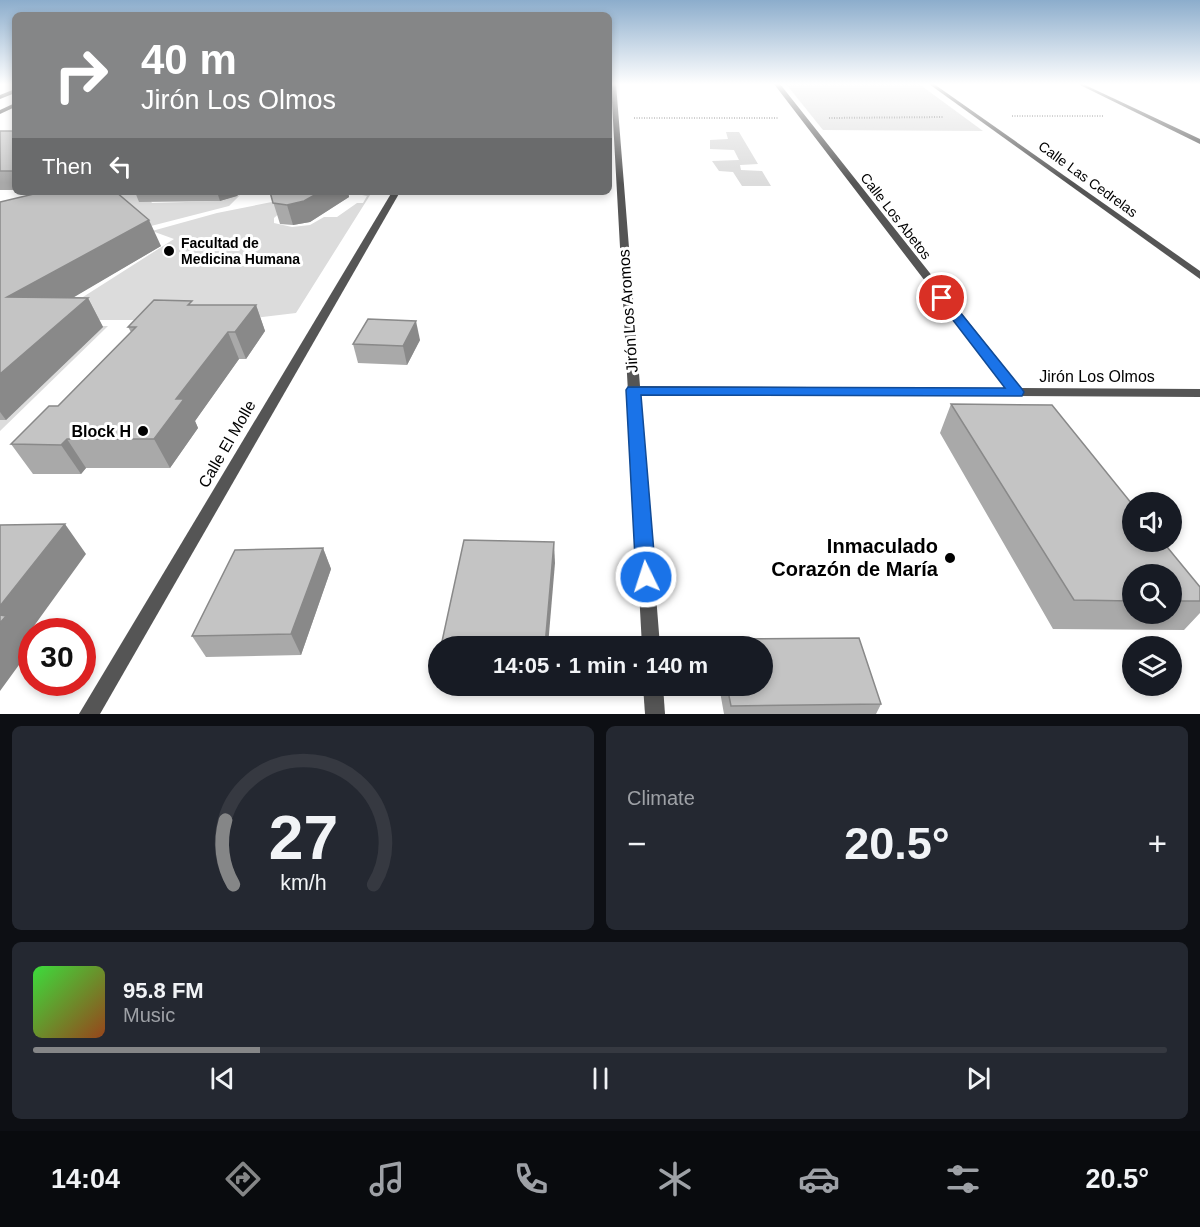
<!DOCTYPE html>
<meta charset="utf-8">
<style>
:root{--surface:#171b24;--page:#242831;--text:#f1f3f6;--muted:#9ea1a6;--line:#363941;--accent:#858687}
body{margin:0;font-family:Helvetica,sans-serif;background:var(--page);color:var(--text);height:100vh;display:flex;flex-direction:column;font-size:22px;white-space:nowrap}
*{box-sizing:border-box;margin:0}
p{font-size:20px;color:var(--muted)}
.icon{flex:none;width:33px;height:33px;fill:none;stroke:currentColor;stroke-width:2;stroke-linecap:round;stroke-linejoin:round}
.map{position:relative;height:714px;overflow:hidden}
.panel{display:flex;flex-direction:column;gap:12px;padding:12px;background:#0d0f14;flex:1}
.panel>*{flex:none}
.guide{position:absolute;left:12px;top:12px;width:600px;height:183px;border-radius:9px;box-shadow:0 3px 9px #0003;background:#858687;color:#fff;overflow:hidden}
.buttons{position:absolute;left:1122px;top:492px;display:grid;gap:12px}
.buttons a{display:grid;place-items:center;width:60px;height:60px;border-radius:50%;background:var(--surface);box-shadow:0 3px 9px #0003;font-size:30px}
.speed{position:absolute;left:18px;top:618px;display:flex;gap:12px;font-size:30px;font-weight:700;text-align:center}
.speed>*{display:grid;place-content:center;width:78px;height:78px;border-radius:50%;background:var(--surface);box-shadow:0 3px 9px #0003;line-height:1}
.speed .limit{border:9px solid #d22;background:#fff;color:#111}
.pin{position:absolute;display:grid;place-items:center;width:51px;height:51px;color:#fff;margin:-26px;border:3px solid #fff;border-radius:50%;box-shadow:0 2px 6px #0007}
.me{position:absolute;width:66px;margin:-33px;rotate:356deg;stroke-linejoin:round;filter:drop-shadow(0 0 4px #0008)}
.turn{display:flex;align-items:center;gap:21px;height:126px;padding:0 30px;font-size:27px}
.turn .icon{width:78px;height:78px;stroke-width:2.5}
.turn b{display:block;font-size:42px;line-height:51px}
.then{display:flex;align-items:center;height:57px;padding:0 30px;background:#0003;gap:12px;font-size:22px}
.big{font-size:45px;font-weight:700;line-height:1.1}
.panel .tile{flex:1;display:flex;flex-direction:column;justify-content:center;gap:9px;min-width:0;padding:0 21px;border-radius:9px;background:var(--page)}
.panel .dial{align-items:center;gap:0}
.dial svg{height:156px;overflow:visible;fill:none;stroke:var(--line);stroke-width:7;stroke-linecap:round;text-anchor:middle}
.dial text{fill:var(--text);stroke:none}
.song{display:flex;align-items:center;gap:18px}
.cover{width:72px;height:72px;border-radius:9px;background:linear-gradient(135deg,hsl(120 70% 55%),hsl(20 70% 35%))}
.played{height:6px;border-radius:3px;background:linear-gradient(90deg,var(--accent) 20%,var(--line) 20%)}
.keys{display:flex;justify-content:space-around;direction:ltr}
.heat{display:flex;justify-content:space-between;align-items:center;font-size:33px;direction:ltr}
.panel .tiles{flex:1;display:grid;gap:12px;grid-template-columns:1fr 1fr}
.tile:last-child{grid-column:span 2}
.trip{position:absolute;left:428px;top:636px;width:345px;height:60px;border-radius:30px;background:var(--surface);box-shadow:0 3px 9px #0003;font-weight:700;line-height:60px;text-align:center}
.tabs{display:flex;height:96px;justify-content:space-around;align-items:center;background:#090b0e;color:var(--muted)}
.tabs .icon{width:42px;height:42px}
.tabs .active{color:var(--accent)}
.tabs b{font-size:27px;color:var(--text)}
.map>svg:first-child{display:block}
</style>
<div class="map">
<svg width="1200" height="714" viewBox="0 0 1200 714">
<rect width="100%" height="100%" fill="#fff"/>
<!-- green -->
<g fill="#dcdcdc">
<polygon points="786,84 919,84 983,131 823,130"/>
<polygon points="726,132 739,132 758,164 740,165 741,170 762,171 771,186 742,186 733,172 719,171 712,161 739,160 734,150 710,149 710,140 728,139"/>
<polygon points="112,192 145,192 152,203 221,201 240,195 229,206 151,226"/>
<polygon points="365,192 372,192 296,313 238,320 0,320 0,313 72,304 174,239 152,231 217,213 282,200 283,210 274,218 274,223 292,227 310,225 324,217 337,217 357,203 363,203 367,196 362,195"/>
<polygon points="97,326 108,326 0,431 0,420 6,420 74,354"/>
</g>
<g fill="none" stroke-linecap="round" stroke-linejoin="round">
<!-- path -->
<g stroke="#777" stroke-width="2" stroke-dasharray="1 1.5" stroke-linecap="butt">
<polyline points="1012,116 1103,116"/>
<polyline points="634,118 779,118"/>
<polyline points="829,118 944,117"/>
</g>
<!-- minor -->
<g fill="#555" fill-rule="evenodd">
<polygon points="611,84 616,84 640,386 1007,388 774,84 780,84 1021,388 1200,389 1200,397 640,394 660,646 642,646"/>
<polygon points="929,84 934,84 1200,271 1200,279"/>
<polygon points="1078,84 1083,84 1200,139 1200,144"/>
<polygon points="392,192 400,192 100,714 79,714"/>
<polygon points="643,686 663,686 665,714 645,714"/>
</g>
<!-- secondary -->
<g fill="#222" fill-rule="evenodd">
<polygon points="15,89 15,93 0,99 0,95"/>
<polygon points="15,103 15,107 0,114 0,110"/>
</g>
</g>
<!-- wall -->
<g fill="#a9a9a9" fill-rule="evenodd">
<rect x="0" y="131" width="15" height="59"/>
<polygon points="135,192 241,192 237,196 220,201 139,202"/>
<polygon points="270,192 348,192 349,197 310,222 293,225 280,224"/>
<polygon points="0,202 161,246 73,297 88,298 103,327 6,420 0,420"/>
<polygon points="193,305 256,305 265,331 246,359 239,359 195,421 198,428 170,468 86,468 81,474 33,474 11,444 58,406 131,332 128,327"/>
<polygon points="420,340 407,365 358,363 353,344"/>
<path d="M951 404 1200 587V613L1184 630 1053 629 940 433ZM1132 574H1172V614H1132Z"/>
<polygon points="323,548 331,569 301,655 206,657 192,636"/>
<polygon points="859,638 881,704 876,714 724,714 719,686 762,686 762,646 718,646 719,639"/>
</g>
<!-- shaded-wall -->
<g fill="#898989">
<polygon points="217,192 241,192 237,196 220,201"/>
<polygon points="320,192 348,192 349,197 310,222 293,225 287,205"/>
<polygon points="149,220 161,246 25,326 7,297"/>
<polygon points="88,298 103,327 6,420 0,412 0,374"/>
<polygon points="256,305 265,331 246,359 235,332"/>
<polygon points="416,321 420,340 407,365 403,346"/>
<polygon points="228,332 239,359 195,421 198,428 170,468 154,439 176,399"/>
<polygon points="67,439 86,468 81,474 61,445"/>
<polygon points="65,524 86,554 26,637 32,643 32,647 0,691 0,606"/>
<polygon points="554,542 555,563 548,646 545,646"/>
<polygon points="323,548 331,569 301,655 291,634"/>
</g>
<!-- building -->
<g fill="#c4c4c4" stroke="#898989" stroke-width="1.5">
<rect x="0" y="131" width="15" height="40"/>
<polygon points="42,192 116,192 149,220 7,297 88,298 0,374 0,202"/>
<polygon points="270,192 320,192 304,201 287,205 273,203"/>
<polygon points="154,300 192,301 188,305 256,305 235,332 228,332 176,399 184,399 154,439 67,439 61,445 11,444 49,406 58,406 136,327 128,327"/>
<polygon points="368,319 416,321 403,346 353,344"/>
<polygon points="951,404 1052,405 1132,504 1132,542 1163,542 1200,587 1200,601 1172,601 1172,574 1132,574 1132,601 1074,600"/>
<polygon points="65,524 0,606 0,525"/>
<polygon points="464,540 554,542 545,646 441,646"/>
<polygon points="323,548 291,634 192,636 235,550"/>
<polygon points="0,615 6,616 0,623"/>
<polygon points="859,638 881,704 731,706 727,686 762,686 762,646 721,646 719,639"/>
</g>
<!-- sky -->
<linearGradient id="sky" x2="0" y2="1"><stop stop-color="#8cadcc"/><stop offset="0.46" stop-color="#fff"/><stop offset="1" stop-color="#fff" stop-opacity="0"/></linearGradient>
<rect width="1200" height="183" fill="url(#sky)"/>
<!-- route -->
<polygon fill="#1a73e8" stroke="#114b97" stroke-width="1.5" points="942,295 947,296 1022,389 1024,392 1022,396 641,395 656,577 653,583 646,585 639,583 636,577 626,390 628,387 1005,388 936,298"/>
<!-- markers -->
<g fill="#000" stroke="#fff" stroke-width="2">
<circle cx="169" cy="251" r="6"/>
<circle cx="143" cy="431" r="6"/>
<circle cx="950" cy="558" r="6"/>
</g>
<g text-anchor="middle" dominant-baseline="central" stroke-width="6" stroke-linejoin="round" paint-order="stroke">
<!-- far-street labels -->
<g font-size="14" fill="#000" stroke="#fff">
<text transform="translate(1088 179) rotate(36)">Calle Las Cedrelas</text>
<text transform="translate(896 216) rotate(52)">Calle Los Abetos</text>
</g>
<!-- far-poi labels -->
<g font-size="14" font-weight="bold" fill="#000" stroke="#fff" text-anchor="start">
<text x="181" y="243">Facultad de<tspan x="181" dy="16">Medicina Humana</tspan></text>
</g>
<!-- street labels -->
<g font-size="16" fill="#000" stroke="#fff">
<text transform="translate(628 311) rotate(-94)">Jirón Los Aromos</text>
<text x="1097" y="376">Jirón Los Olmos</text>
<text transform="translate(227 444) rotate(-60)">Calle El Molle</text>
</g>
<!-- poi labels -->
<g font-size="16" font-weight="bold" fill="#000" stroke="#fff" text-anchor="end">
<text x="131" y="431">Block H</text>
</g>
<!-- near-poi labels -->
<g font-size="20" font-weight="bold" fill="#000" stroke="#fff" text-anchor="end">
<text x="938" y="546">Inmaculado<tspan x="938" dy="23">Corazón de María</tspan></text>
</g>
</g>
</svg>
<div class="buttons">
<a><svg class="icon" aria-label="sound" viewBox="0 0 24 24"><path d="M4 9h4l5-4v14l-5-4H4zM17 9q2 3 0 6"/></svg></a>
<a><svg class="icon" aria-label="search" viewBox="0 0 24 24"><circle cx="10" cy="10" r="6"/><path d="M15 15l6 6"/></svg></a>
<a><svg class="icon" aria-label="layers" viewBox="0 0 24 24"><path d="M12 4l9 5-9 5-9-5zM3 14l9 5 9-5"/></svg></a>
</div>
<div class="speed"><div class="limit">30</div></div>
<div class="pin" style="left:942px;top:298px;background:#d93025"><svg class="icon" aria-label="arrive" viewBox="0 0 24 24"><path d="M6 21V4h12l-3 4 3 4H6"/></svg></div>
<svg class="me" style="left:646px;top:577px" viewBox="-20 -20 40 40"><circle r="17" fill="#1a73e8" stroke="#fff" stroke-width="3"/><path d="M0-11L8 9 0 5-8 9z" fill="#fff"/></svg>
<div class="trip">14:05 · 1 min · 140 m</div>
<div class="guide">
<div class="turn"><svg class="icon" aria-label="right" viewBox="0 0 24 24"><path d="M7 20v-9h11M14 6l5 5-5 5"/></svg><div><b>40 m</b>Jirón Los Olmos</div></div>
<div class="then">Then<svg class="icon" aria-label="left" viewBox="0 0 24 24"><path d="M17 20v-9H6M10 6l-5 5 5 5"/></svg></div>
</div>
</div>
<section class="panel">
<div class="tiles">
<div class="tile dial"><svg viewBox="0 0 100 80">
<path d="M14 69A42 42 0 1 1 86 69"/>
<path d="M14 69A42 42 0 0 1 10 36" stroke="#858687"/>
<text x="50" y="56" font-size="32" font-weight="700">27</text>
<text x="50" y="72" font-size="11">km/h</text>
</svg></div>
<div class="tile"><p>Climate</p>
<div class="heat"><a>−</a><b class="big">20.5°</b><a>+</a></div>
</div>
<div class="tile">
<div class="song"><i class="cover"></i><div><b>95.8 FM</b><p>Music</p></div></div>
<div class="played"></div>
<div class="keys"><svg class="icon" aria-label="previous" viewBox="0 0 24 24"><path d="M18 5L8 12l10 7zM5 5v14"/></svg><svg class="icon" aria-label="pause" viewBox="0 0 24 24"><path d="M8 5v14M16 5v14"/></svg><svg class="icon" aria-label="next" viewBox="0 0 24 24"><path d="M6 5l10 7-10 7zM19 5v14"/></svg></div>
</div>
</div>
</section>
<nav class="tabs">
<b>14:04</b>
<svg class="icon active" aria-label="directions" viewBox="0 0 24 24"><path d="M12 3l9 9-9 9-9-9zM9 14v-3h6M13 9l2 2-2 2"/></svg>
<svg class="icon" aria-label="music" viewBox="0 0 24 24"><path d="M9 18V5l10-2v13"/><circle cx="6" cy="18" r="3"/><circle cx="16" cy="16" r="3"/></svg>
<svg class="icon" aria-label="phone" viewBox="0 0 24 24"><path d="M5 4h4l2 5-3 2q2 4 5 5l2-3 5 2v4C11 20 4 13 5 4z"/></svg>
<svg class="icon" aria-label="climate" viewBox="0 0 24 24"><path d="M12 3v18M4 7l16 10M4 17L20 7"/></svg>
<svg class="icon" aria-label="car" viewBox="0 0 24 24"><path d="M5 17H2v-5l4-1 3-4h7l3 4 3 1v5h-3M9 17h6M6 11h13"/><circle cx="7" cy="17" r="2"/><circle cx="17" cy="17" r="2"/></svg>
<svg class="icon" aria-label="filters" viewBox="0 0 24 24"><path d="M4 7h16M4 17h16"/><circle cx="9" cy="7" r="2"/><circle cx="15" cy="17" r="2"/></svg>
<b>20.5°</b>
</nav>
